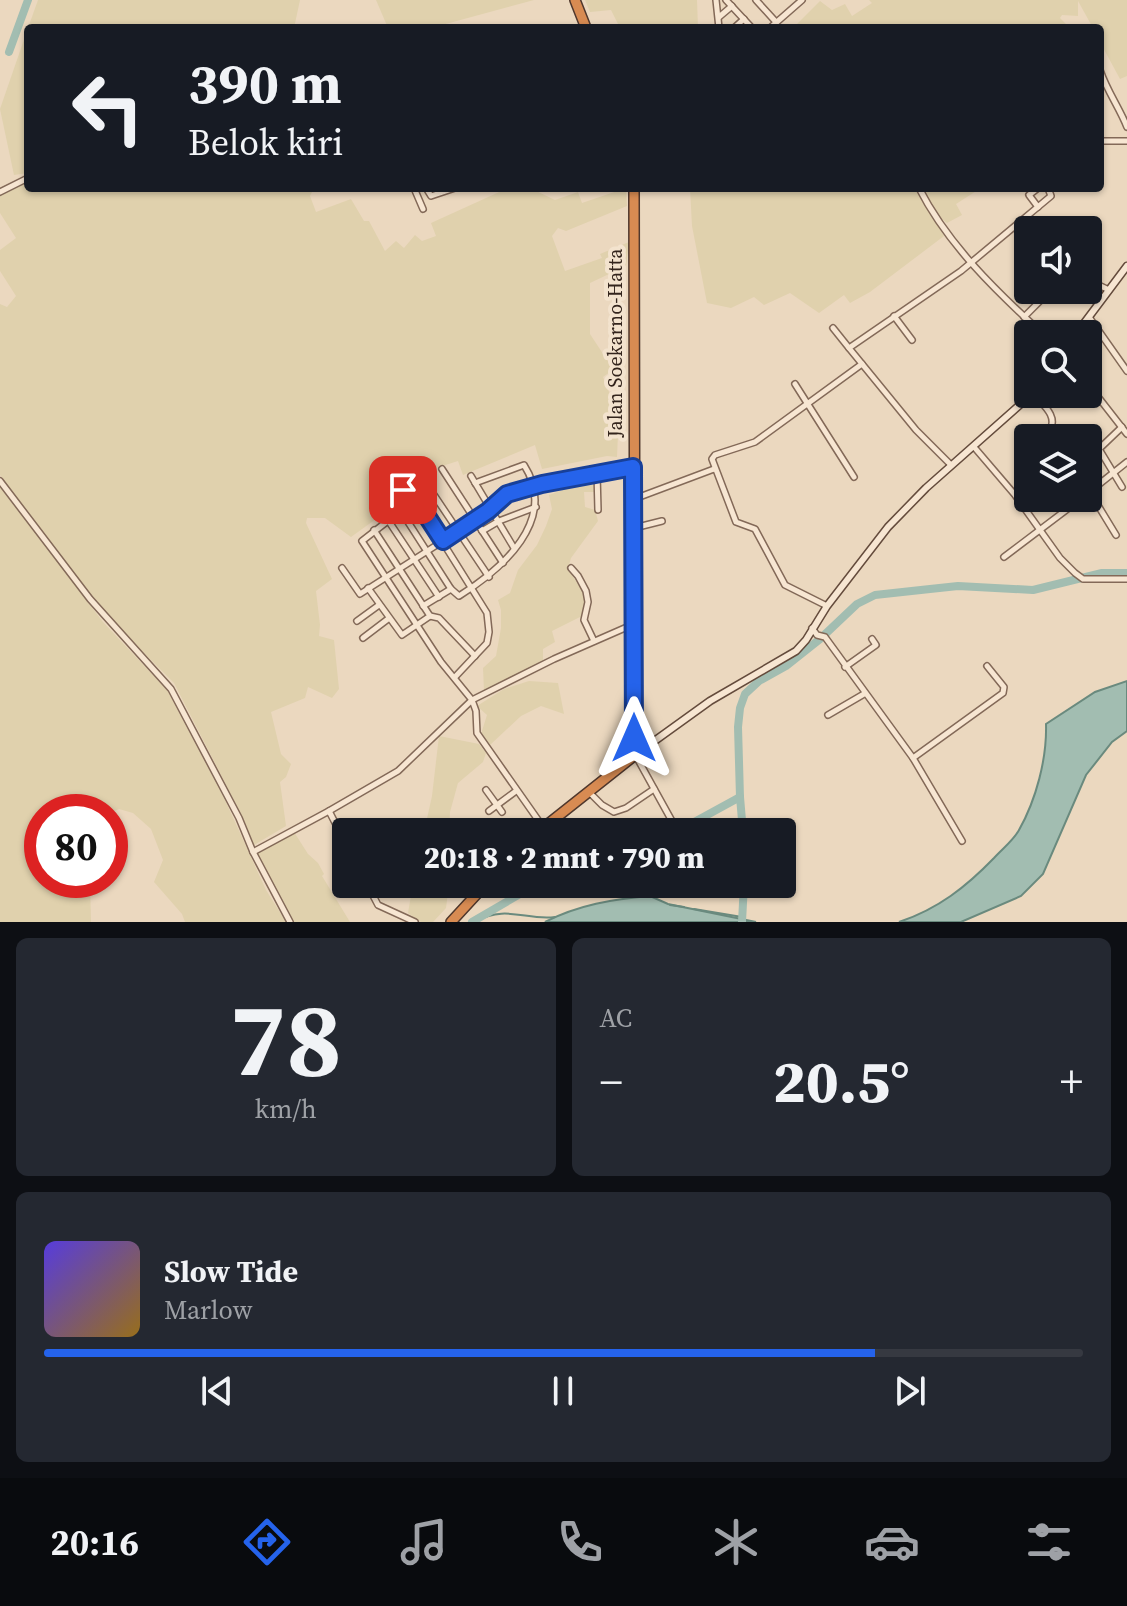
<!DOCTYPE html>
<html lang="id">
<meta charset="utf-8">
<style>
:root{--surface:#171b24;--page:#242831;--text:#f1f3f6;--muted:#9ea1a6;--line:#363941;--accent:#2563eb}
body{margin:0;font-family:"Source Serif 4",serif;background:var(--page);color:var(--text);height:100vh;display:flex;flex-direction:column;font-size:30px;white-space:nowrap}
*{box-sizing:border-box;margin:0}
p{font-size:26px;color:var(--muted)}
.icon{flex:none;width:44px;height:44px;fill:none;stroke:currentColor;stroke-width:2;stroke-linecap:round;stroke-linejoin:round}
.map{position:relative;height:922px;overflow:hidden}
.drawer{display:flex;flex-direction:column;gap:16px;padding:16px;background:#0d0f14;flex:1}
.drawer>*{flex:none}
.hud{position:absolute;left:24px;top:24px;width:1080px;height:168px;border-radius:8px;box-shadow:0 2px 6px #0004;background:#171b24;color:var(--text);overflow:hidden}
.controls{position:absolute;left:1014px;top:216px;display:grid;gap:16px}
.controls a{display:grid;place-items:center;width:88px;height:88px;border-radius:8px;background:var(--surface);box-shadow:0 2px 6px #0004;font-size:40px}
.speed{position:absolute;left:24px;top:794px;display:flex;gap:16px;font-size:40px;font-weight:700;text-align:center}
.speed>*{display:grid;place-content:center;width:104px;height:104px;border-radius:50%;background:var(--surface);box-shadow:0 2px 6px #0004;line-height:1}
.speed .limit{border:12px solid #d22;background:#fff;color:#111}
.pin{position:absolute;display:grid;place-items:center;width:68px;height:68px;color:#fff;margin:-34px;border-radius:16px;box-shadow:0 4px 12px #0006}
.me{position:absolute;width:88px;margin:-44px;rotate:0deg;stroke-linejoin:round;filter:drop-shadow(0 0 6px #0008)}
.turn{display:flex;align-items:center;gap:28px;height:168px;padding:0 32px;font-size:36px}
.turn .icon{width:104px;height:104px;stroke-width:2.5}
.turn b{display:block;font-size:56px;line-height:68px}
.big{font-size:60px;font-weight:800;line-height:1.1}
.drawer .card{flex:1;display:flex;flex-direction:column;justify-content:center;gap:12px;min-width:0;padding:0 28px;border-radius:12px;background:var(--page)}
.drawer .dial{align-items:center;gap:0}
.dial b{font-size:104px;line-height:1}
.song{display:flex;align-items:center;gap:24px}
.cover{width:96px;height:96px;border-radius:12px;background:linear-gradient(135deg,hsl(250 70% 55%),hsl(40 70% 35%))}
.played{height:8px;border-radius:4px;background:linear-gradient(90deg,var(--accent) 80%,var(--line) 80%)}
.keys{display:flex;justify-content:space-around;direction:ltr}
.heat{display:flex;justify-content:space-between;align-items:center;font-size:44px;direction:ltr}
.drawer .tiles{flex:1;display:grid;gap:16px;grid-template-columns:1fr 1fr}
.card:last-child{grid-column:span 2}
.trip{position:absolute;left:332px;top:818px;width:464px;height:80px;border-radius:8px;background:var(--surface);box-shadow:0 2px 6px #0004;font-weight:800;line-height:80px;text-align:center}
.menu{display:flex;height:128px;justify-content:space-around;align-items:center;background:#090b0e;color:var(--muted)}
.menu .icon{width:56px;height:56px}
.menu .on{color:var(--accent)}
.menu b{font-size:36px;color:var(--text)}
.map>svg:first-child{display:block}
</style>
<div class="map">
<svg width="1127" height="922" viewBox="0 0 1127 922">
<rect width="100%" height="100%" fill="#ebd8bf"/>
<!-- farmland -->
<g fill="#e0d1ad">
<polygon points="38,0 300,0 294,28 28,28"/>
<polygon points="376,0 534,0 431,28 388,28"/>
<polygon points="585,0 697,0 698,28 620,28 611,10 590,12"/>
<polygon points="869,0 1127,0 1127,76 1120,79 1100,42 1100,28 1093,28 1078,1 1078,16 1062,15 1060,18 1070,28 793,28 820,1 832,10 845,4 852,16 872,3"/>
<polygon points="28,28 28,173 14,175 0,109"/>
<polygon points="28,182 28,188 314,188 310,196 316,212 351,199 364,221 369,221 385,251 396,241 404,248 415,235 422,241 436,236 431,223 508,188 530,188 555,200 578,192 582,203 626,188 627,206 566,231 558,228 552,236 565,271 602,258 600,254 629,242 626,266 590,283 590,334 611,366 610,372 603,377 613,402 618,434 617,457 607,456 542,469 535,445 463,475 458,461 436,468 429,487 406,478 380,495 376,519 351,537 325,518 307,518 306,523 332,579 316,591 320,625 319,636 334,640 339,689 332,698 308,687 305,698 271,712 281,754 291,764 286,777 280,782 286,826 254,845 244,820 174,683 110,619 57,553 0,475 0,304 7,307 16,296 0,271 0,250 16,238 0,213 0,195 18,183"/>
<polygon points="690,188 917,188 944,236 870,292 850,303 844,295 819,313 790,293 764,305 754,297 731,308 707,303 692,226"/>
<polygon points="921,188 981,188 956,204 962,215 947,223 935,214"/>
<polygon points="593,485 594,492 584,492 585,507 595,510 598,521 571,558 568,569 586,597 582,616 552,631 555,642 543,649 543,662 484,691 483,668 496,656 501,628 501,610 498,600 510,593 518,570 537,545 546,526 552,509 549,495 568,488"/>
<polygon points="0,487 103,622 167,690 225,800 266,890 286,922 185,922 182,914 154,882 163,860 151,829 133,813 119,809 110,813 42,812 42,880 90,880 91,922 0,922"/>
<polygon points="529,681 558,683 564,714 541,706 521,716 490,745 481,734 487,715 477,706 504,689"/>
<polygon points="439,736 479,744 486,753 483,762 458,783 450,812 449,832 424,832 432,796"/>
<polygon points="294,832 308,854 318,863 324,874 322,876 350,922 292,922 256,854"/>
<polygon points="413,884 449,884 446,908 433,922 421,922 408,913"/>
</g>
<!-- water -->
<g fill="#a2bdb1" stroke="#6a8a7e" stroke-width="2">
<path d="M1127 681V731L1112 742 1086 775 1043 874 1021 896 961 922H899C938 909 966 887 994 858 1002 849 1013 841 1019 830 1036 800 1047 759 1046 724L1095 692Z"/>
<path d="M650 896 668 904 756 922H545C578 905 613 899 650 896Z"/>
</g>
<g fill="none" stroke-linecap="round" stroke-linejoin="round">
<!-- stream -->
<g stroke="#6a8a7e" stroke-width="2">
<polyline points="670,905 684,907"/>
<polyline points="694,909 742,917"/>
<path d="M474 922C507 904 526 921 555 917"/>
</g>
<!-- river -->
<g stroke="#a2bdb1" stroke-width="8">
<polyline points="9,52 28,0"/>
<polyline points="740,797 738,727 740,708 745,694 759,681 786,666 820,639 857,604 875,595 930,589 958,586 1033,590 1102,573 1127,573"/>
<polyline points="676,832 740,797 743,832"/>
<polyline points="472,922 537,884"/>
<polyline points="742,922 744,884"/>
</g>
<defs>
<g id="street">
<polyline points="716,0 719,28"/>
<polyline points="726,0 752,28"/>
<polyline points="756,0 776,22"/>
<polyline points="719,17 732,6"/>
<polyline points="734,28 744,19"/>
<polyline points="770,28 802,0"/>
<path d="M1100 70C1107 91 1119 107 1127 127"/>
<polyline points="1100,141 1127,141"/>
<polyline points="414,188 423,209"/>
<polyline points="426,188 431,196 455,188"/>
<path d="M919 188C948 245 997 292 1043 334"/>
<polyline points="0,192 28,178"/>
<polyline points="1038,207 1029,195 1038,188"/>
<polyline points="1088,238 1090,235"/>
<polyline points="1020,254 1028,263"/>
<polyline points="1088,280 1109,290"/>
<polyline points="894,316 912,340"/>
<polyline points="1024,317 1047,294 1062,290"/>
<polyline points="1089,317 1127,371"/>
<polyline points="833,328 849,348"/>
<polyline points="795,384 854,477"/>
<polyline points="1088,384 1127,434"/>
<path d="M1034 394C1043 405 1058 416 1050 430L1055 438"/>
<polyline points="1122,427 1099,449 1122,487"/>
<polyline points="974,447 1015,495 1060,558 1075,573 1083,579 1127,579"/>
<polyline points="951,465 916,430 849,348 961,271 1051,196 1048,188"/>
<polyline points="442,469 503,563"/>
<polyline points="597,473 598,510"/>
<polyline points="471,476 514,548"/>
<polyline points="0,481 90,599 171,689 239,818 253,852 290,922"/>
<polyline points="1088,489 1116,535"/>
<polyline points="432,492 489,577"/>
<polyline points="1088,493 1127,462"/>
<path d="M392 497 451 589 459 596C502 569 559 520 524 465L475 483"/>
<polyline points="634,499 714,469"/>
<polyline points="389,520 362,541 441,662 472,700 476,711 477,733 543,827"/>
<polyline points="634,528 662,521"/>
<polyline points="374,530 430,616 439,618 475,656"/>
<polyline points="482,531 499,521 536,507"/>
<polyline points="1004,557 1082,498"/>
<polyline points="342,568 360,594 468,525 507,494 542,484 633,467"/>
<polyline points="571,568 578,576 586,591 588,602 584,620 594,641"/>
<polyline points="368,588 402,635 430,616"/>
<polyline points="439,597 380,508 406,489 410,490 487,613 489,632 487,643 455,677"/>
<polyline points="423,606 451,589"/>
<polyline points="827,606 785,585 755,529 736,522 712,459 715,455 755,442 862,364"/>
<polyline points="357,621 379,605"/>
<polyline points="812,628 817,635 825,637 913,758 962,841"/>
<polyline points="363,638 388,619"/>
<polyline points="845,667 876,645 872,639"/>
<polyline points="828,715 864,694"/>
<polyline points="636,756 678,832"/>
<polyline points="913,758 1003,693 1004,687 987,666"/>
<polyline points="486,790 502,812"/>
<polyline points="589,792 602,805 614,812 626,808 654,789"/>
<polyline points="329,811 398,771 472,700 554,659 634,624"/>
<polyline points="489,811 516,791"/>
<polyline points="253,852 329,811 346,844"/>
<polyline points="367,884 378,905 415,922"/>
<polyline points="706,884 707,886"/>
</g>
<g id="secondary">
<polyline points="1076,334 1127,266"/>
<polyline points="635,755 710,701 796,651 806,640 827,606 888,527 926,488 1032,394"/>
</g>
<g id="highway">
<polyline points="575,0 586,28"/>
<polyline points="538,832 635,755 634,188"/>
<polyline points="451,922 486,884"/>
</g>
</defs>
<!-- street casing -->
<use href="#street" stroke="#836958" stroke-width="8"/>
<!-- secondary casing -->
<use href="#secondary" stroke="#644b3c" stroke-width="9"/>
<!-- highway casing -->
<use href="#highway" stroke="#50382d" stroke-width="12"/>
<!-- street -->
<use href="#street" stroke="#f7e6d2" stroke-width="5"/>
<!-- secondary -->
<use href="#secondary" stroke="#f7e6d2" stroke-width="6"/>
<!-- highway -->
<use href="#highway" stroke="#d88b52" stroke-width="9"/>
</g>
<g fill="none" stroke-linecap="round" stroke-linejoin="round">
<defs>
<polyline id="route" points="403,490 410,490 443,541 488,511 507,494 542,484 633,467 634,738"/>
</defs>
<!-- route casing -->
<use href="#route" stroke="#184099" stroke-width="20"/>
<!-- route -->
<use href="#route" stroke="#2563eb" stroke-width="14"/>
</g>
<g text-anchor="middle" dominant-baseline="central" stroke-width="8" stroke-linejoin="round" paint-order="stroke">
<!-- street labels -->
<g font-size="20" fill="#33241c" stroke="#f3e3ce">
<text transform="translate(615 343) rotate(-90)">Jalan Soekarno-Hatta</text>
</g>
</g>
</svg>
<div class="controls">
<a><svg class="icon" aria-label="sound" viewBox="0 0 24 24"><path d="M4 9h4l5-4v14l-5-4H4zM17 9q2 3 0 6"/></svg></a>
<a><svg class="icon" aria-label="search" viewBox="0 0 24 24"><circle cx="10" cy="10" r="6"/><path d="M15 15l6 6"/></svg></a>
<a><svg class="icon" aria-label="layers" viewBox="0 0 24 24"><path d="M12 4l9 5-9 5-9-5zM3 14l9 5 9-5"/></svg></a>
</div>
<div class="speed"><div class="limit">80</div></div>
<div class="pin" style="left:403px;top:490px;background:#d93025"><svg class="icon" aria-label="arrive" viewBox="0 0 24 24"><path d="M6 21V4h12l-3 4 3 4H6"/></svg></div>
<svg class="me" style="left:634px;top:738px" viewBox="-20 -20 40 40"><path d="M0-17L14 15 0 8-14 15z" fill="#2563eb" stroke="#fff" stroke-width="4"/></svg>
<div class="trip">20:18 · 2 mnt · 790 m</div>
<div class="hud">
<div class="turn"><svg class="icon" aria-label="left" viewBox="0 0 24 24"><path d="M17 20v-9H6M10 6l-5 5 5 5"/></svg><div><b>390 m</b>Belok kiri</div></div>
</div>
</div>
<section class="drawer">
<div class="tiles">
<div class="card dial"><b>78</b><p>km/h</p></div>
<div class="card"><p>AC</p>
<div class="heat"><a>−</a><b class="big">20.5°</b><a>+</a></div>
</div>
<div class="card">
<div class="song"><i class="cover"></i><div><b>Slow Tide</b><p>Marlow</p></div></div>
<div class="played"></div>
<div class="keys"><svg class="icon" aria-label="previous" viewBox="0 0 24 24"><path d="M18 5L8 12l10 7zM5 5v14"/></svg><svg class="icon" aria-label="pause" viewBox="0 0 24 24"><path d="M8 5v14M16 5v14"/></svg><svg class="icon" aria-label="next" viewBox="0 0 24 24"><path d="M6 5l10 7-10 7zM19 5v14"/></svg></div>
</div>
</div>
</section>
<nav class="menu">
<b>20:16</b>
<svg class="icon on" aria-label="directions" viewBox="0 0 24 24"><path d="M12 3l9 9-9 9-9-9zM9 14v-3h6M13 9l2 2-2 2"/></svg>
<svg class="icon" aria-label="music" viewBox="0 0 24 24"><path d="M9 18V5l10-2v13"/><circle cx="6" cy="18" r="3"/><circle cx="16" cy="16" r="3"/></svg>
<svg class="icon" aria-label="phone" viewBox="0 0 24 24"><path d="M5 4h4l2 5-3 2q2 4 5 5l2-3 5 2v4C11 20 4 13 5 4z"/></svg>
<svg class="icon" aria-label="climate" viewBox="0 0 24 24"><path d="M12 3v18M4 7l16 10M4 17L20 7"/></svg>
<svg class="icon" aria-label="car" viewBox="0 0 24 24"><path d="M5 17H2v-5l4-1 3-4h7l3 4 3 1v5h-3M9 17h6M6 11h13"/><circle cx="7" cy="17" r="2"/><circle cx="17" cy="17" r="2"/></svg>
<svg class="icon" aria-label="filters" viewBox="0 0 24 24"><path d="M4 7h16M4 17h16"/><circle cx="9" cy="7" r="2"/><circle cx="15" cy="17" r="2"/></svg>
</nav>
